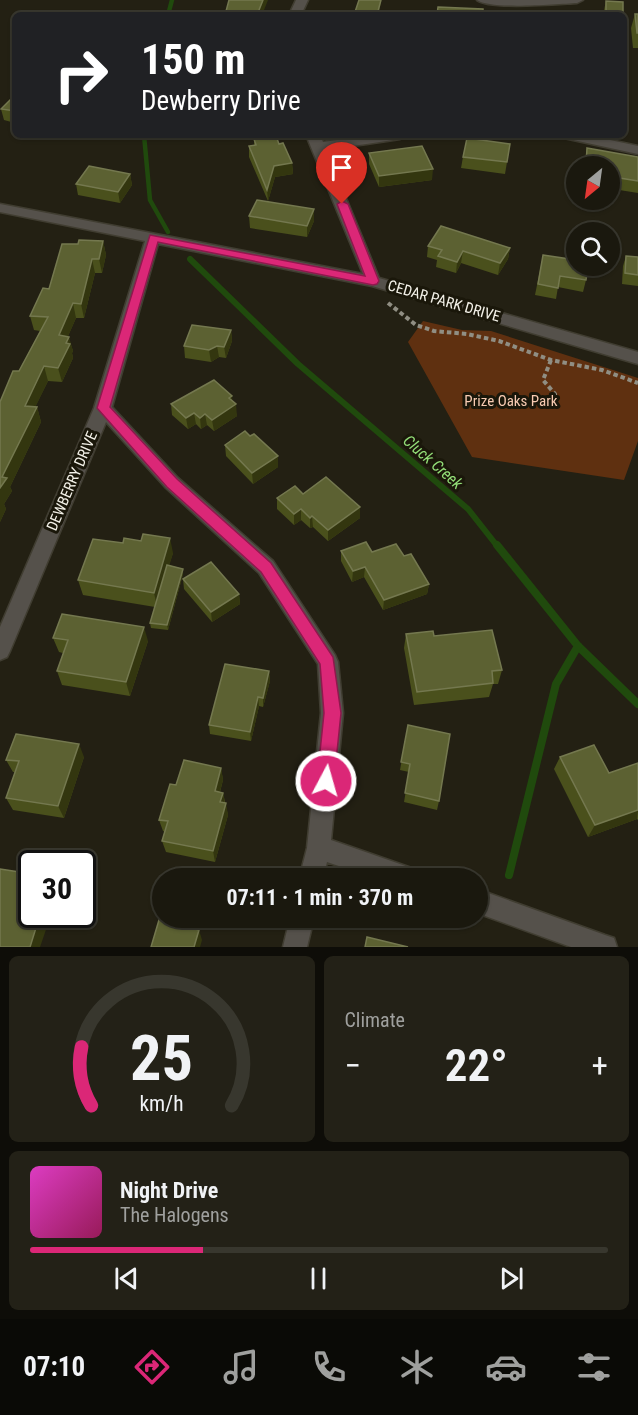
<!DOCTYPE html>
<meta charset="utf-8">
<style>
:root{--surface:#1a180e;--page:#232117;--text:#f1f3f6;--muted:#9fa09e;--line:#38372e;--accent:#db2777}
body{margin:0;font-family:"Roboto Condensed",sans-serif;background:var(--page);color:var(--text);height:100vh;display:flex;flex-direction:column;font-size:22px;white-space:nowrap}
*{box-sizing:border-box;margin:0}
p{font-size:20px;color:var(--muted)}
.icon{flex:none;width:33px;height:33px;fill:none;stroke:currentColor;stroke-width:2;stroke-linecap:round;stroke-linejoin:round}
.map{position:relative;height:947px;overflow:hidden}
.details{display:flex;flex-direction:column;gap:9px;padding:9px;background:#0e0d08;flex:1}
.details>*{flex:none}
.hud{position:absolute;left:12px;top:12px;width:615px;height:126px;border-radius:9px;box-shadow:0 2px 4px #0004,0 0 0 2px var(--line);background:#202124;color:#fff;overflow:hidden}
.needle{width:39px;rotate:209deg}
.fabs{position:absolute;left:566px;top:156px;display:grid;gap:12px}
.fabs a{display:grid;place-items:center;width:54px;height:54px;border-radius:50%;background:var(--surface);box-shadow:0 2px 4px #0004,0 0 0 2px var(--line);font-size:30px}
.speed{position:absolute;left:18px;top:850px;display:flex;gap:12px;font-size:30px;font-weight:700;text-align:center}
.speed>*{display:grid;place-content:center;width:78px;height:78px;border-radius:50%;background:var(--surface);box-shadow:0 2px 4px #0004,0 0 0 2px var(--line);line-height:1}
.speed .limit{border:3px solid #111;border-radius:9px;background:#fff;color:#111}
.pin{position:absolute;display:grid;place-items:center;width:51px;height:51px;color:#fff;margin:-62px -26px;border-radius:50% 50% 50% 0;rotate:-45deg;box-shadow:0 0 6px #0007}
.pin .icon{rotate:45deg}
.me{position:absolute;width:66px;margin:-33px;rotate:6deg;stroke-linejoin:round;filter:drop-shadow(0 0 4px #0008)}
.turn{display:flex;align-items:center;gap:21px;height:126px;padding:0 30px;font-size:27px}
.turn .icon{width:78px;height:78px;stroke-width:2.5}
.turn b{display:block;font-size:42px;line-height:51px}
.big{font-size:45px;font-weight:700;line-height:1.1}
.details .widget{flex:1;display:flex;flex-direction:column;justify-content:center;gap:9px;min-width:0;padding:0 21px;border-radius:9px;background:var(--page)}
.details .dial{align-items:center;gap:0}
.dial svg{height:156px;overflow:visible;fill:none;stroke:var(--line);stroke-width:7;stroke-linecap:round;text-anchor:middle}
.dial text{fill:var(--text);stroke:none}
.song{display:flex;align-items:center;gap:18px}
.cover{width:72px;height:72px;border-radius:9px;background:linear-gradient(135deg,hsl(310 70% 55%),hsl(330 70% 35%))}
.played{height:6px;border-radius:3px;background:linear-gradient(90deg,var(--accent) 30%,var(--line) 30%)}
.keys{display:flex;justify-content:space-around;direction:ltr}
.heat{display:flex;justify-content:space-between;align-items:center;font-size:33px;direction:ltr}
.details .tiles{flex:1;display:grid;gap:9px;grid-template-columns:1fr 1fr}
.widget:last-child{grid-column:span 2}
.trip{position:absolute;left:152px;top:868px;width:336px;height:60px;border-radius:30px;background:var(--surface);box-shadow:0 2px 4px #0004,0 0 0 2px var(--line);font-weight:700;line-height:60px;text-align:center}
.dock{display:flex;height:96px;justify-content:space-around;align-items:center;background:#0a0a06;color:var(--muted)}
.dock .icon{width:42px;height:42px}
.dock .active{color:var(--accent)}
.dock b{font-size:27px;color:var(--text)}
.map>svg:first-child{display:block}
</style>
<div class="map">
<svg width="638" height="947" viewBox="0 0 638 947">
<rect width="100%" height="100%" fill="#232013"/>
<!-- green -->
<polygon fill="#5f3010" points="423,321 462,330 491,331 638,378 638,441 624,480 472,457 408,342"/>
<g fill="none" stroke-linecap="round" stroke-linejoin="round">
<!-- stream-far2 -->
<g stroke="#204a0d" stroke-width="4.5">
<polyline points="168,15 172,0"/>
<polyline points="144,135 150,200 168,232"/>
</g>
<!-- stream-far1 -->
<polyline stroke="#204a0d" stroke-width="6" points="190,259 298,364 468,509 498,547"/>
<!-- stream -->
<g stroke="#204a0d" stroke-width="8">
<polyline points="497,545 578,646 638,704"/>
<polyline points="509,875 556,684 578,646"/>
</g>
<defs>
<g id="minor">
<polygon points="296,0 308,0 301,15 289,15"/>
<path d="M477 0H583L577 3C558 4 490 10 477 0Z"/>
<polygon points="306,135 320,135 323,142 373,135 407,135 400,139 326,150 379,278 638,352 638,364 372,286 158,244 112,407 178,478 273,561 335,655 338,662 343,713 331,840 420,871 424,879 377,879 327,862 323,879 299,879 307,848 321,713 318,664 259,573 166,488 106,422 10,651 7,657 0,660 0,627 94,408 145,241 0,212 0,204 363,274"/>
<polygon points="562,135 587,135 638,146 638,154 564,138"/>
<polygon points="477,889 605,935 614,938 617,947 571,947 477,913"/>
<polygon points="290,918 314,918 307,947 283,947"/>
</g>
</defs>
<!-- minor casing -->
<use href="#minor" stroke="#403d31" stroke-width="3"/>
<!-- path -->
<g stroke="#908e83" stroke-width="4" stroke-dasharray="4.5 3" stroke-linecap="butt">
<polyline points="388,303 416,325 434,331 467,334 499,341 551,360 602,370 638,383"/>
<polyline points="551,360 543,380 555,394 555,401"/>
</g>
<!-- minor -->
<use href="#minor" fill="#55514b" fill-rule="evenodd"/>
</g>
<!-- wall -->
<g fill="#4a501c">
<polygon points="606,1 623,15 603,15"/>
<polygon points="635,14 638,14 638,48 633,48 631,28"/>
<polygon points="15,95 15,123 4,120 1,109"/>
<polygon points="254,139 279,144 292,163 293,174 275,177 268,201 249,157 249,146 254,145"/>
<polygon points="510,144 505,174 461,168 463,157"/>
<polygon points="587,148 638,157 638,193 613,189 609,199 609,166 584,166 585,159"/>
<polygon points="369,153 432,180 379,187 369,164"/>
<polygon points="130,174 132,185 120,203 78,195 76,184"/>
<polygon points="314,209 314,221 307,237 250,228 249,216"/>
<polygon points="103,241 106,255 102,273 95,273 84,318 76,318 68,336 73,351 72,353 73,358 62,382 48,381 35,407 37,407 41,422 10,487 12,491 4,504 6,509 0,522 0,402 19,371 40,331 34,330 30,316 49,289 78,244"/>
<polygon points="428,246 510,248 508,259 498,275 461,263 456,273 436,267 437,260 427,257"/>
<polygon points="543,255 586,280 583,292 558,287 556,299 535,295"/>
<polygon points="626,256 638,257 638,286 622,284 623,266"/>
<polygon points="231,330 232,341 226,358 219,357 211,362 185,358 184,346"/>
<polygon points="233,402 237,416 214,431 207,425 201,429 196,424 188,429 172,415 171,404"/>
<polygon points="250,436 278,456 278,467 253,484 226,456 225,445"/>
<polygon points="303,494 360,518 328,541 313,527 310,528 301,520 294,525 277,509 277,498"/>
<polygon points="341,551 372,552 404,556 429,584 427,594 383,610 364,577 352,582 341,561"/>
<polygon points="173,553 169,565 183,569 183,574 168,630 151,628 150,623 155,607 83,595 78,580"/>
<polygon points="183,579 239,594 240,604 212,622 184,589"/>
<polygon points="406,634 434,636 502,670 498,684 493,684 489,697 414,705 404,648"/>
<polygon points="53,638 148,641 130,696 62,685 57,671 63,653 59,652"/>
<polygon points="269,671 270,681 263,707 259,706 251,741 210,734 209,725"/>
<polygon points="408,725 439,801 437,810 404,802 409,772 400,770"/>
<polygon points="84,757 64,818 13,810 6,798 15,772 13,772 6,760"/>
<polygon points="560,757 609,773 638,763 638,820 637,819 588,837 554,769"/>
<polygon points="221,768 223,780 220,792 223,793 228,815 215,862 166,852 162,841 165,832 163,831 159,820 176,785"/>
</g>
<!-- shaded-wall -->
<g fill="#33360f">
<polygon points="263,0 268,0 262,15 257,15"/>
<polygon points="381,0 379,15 377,15"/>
<polygon points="292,163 293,174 275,177 268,201 267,190 274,166"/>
<polygon points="433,169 432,180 379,187 379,176"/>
<polygon points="130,174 132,185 120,203 118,192"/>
<polygon points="314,209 314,221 307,237 307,226"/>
<polygon points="103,241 106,255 102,273 99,259"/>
<polygon points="510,248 508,259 498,275 500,263"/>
<polygon points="463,251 461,263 456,273 457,262"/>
<polygon points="92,259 95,273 84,318 81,304"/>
<polygon points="73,303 76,318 62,350 59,335"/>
<polygon points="231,330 232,341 226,358 224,347"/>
<polygon points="69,337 73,351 72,353 73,358 62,382 58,368"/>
<polygon points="217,346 219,357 211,362 209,350"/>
<polygon points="44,366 48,381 29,420 25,406"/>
<polygon points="232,396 233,406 236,404 237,416 214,431 212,420 229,398"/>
<polygon points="37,407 41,422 10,487 12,491 4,504 6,509 0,522 0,488 2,477"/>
<polygon points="194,413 196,424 188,429 186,418"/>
<polygon points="205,414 207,425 201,429 200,418"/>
<polygon points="278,456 278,467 253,484 252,473"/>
<polygon points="360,507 360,518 328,541 328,530"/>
<polygon points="301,509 301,520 294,525 294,514"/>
<polygon points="312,516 313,527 310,528 310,518"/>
<polygon points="170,538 173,553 157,607 154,593"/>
<polygon points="365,567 364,577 352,582 353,571"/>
<polygon points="183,569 183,574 168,630 167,625"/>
<polygon points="429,584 427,594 383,610 384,600"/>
<polygon points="239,594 240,604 212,622 211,612"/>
<polygon points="144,627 148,641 130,696 126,682"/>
<polygon points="269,671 270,681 263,707 263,698"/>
<polygon points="258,697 259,706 251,741 250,732"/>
<polygon points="79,744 84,757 64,818 58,806"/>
<polygon points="221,768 223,780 217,803 215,791"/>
<polygon points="223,793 225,805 220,802"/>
<polygon points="226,803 228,815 215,862 213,851"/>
<polygon points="638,810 637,819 588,837 595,825"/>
<polygon points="40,915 51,915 40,947 30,947"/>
<polygon points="199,930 202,940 200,947 194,947"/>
</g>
<!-- building -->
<g fill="#5c6132" stroke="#74784f" stroke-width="1.5">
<polygon points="229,0 263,0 257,15 225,15"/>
<polygon points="359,0 381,0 377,15 354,15"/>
<polygon points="606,1 623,2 623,15 606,15"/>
<polygon points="438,7 483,9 483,15 437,15"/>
<polygon points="635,14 638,14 638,33 637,33"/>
<polygon points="15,95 15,111 1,109"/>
<polygon points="276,136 279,144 283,143 292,163 274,166 267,190 249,146 256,145 254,139"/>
<polygon points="467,138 510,144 507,162 463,157"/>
<polygon points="422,146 433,169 379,176 369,153"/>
<polygon points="587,148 638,157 638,181 613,177 613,189 609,188 609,166 586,166"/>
<polygon points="89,166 130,174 118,192 76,184"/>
<polygon points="257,200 314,209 307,226 249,216"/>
<polygon points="441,226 510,248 500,263 463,251 457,262 438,256 442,250 428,246"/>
<polygon points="79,240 103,241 99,259 92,259 81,304 73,303 59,335 69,337 66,343 70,344 58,368 44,366 25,406 37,407 2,477 7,478 0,488 0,402 13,371 19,371 48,317 30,316 43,288 49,289 62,244 78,244"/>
<polygon points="543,255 576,260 576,266 588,266 586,280 560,276 558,288 538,284"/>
<polygon points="626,256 638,257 638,275 625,273"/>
<polygon points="192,325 231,330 224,347 217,346 209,350 184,346"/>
<polygon points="214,380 232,396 229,398 236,404 212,420 205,414 200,418 194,413 186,418 171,404"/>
<polygon points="245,431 250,436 254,434 278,456 252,473 225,445"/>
<polygon points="326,477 360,507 328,530 312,516 310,518 301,509 294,514 277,498 295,486 303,494"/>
<polygon points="143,534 170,538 154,593 78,580 93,539 123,543 124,538 141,541"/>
<polygon points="366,542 372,552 396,544 404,556 411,554 429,584 384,600 365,567 353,571 341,551"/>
<polygon points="211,562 239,594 211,612 183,579"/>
<polygon points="167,565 183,569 167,625 150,623"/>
<polygon points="62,614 144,627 126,682 57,671 68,640 53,638"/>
<polygon points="492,630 502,670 492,671 493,683 417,692 406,634 433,631 434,636"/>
<polygon points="225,664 269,671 263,698 258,697 250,732 209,725"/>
<polygon points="408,725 450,734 439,801 405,793 410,764 401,762"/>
<polygon points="16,734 79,744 58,806 6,798 19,761 6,760"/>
<polygon points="594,745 609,773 638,763 638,810 595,825 560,757"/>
<polygon points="184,760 221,768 215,791 223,793 220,802 226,803 213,851 162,841 168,821 159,820 170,784 176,785"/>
<polygon points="0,869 32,874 32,915 40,915 30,947 0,947"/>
<polygon points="159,920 199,930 194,947 151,947"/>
<polygon points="367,937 408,947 365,947"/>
</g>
<!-- route -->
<polygon fill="#db2777" stroke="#8e194d" stroke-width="1.5" points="342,201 348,204 379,281 377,284 373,285 158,242 110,407 177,479 271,563 333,657 341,713 334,781 331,786 326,789 320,786 317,781 324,713 320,664 261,572 167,487 97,408 150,235 365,276 337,204"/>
<g text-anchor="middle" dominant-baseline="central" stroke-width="6" stroke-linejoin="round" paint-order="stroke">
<!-- street labels -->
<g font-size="15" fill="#f3f1e8" stroke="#1a170a">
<text transform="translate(444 301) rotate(16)">CEDAR PARK DRIVE</text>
<text transform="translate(72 481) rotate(-67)">DEWBERRY DRIVE</text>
</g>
<!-- park labels -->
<g font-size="15" fill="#f8cbb2" stroke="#1a170a">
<text x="511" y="401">Prize Oaks Park</text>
</g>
<!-- water labels -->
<g font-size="16" font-style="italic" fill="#93de78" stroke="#1a170a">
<text transform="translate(433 462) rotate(41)">Cluck Creek</text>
</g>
</g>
</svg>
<div class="fabs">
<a><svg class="needle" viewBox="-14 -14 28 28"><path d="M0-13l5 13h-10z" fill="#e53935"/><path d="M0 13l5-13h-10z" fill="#9fa09e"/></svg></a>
<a><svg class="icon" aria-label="search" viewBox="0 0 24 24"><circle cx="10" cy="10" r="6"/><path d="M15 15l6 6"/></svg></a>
</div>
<div class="speed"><div class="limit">30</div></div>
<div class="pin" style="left:342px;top:204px;background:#d93025"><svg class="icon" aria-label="arrive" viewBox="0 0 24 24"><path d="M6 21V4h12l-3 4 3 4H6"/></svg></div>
<svg class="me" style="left:326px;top:781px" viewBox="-20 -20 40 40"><circle r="17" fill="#db2777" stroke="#fff" stroke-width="3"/><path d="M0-11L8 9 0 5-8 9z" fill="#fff"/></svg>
<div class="trip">07:11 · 1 min · 370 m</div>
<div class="hud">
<div class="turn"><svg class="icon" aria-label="right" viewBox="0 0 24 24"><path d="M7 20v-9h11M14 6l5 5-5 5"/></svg><div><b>150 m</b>Dewberry Drive</div></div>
</div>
</div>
<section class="details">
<div class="tiles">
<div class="widget dial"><svg viewBox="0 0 100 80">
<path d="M14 69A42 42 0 1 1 86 69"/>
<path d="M14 69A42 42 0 0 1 9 39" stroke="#db2777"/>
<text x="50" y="56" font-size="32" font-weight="700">25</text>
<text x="50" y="72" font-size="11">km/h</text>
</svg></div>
<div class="widget"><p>Climate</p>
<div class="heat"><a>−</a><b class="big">22°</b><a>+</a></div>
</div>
<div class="widget">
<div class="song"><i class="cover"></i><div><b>Night Drive</b><p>The Halogens</p></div></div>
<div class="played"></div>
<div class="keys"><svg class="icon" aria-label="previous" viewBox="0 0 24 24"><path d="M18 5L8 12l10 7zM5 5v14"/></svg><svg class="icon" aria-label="pause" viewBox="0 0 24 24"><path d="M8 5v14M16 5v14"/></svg><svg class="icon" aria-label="next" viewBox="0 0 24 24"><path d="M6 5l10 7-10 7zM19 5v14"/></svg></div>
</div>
</div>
</section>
<nav class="dock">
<b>07:10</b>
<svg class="icon active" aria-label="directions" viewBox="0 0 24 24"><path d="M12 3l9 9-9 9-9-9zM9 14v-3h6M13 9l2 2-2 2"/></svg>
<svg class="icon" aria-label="music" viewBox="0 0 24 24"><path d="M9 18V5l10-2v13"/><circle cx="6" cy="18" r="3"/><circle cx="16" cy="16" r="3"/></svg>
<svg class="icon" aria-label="phone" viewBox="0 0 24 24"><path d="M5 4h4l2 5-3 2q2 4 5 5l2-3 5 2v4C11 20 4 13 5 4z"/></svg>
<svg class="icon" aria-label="climate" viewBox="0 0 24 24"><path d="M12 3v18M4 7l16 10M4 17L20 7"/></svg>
<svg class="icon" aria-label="car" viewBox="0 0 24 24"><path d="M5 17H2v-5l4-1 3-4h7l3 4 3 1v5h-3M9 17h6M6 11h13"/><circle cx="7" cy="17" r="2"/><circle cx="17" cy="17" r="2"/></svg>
<svg class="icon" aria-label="filters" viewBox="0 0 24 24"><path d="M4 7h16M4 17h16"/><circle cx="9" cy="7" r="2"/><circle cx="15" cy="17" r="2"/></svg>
</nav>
